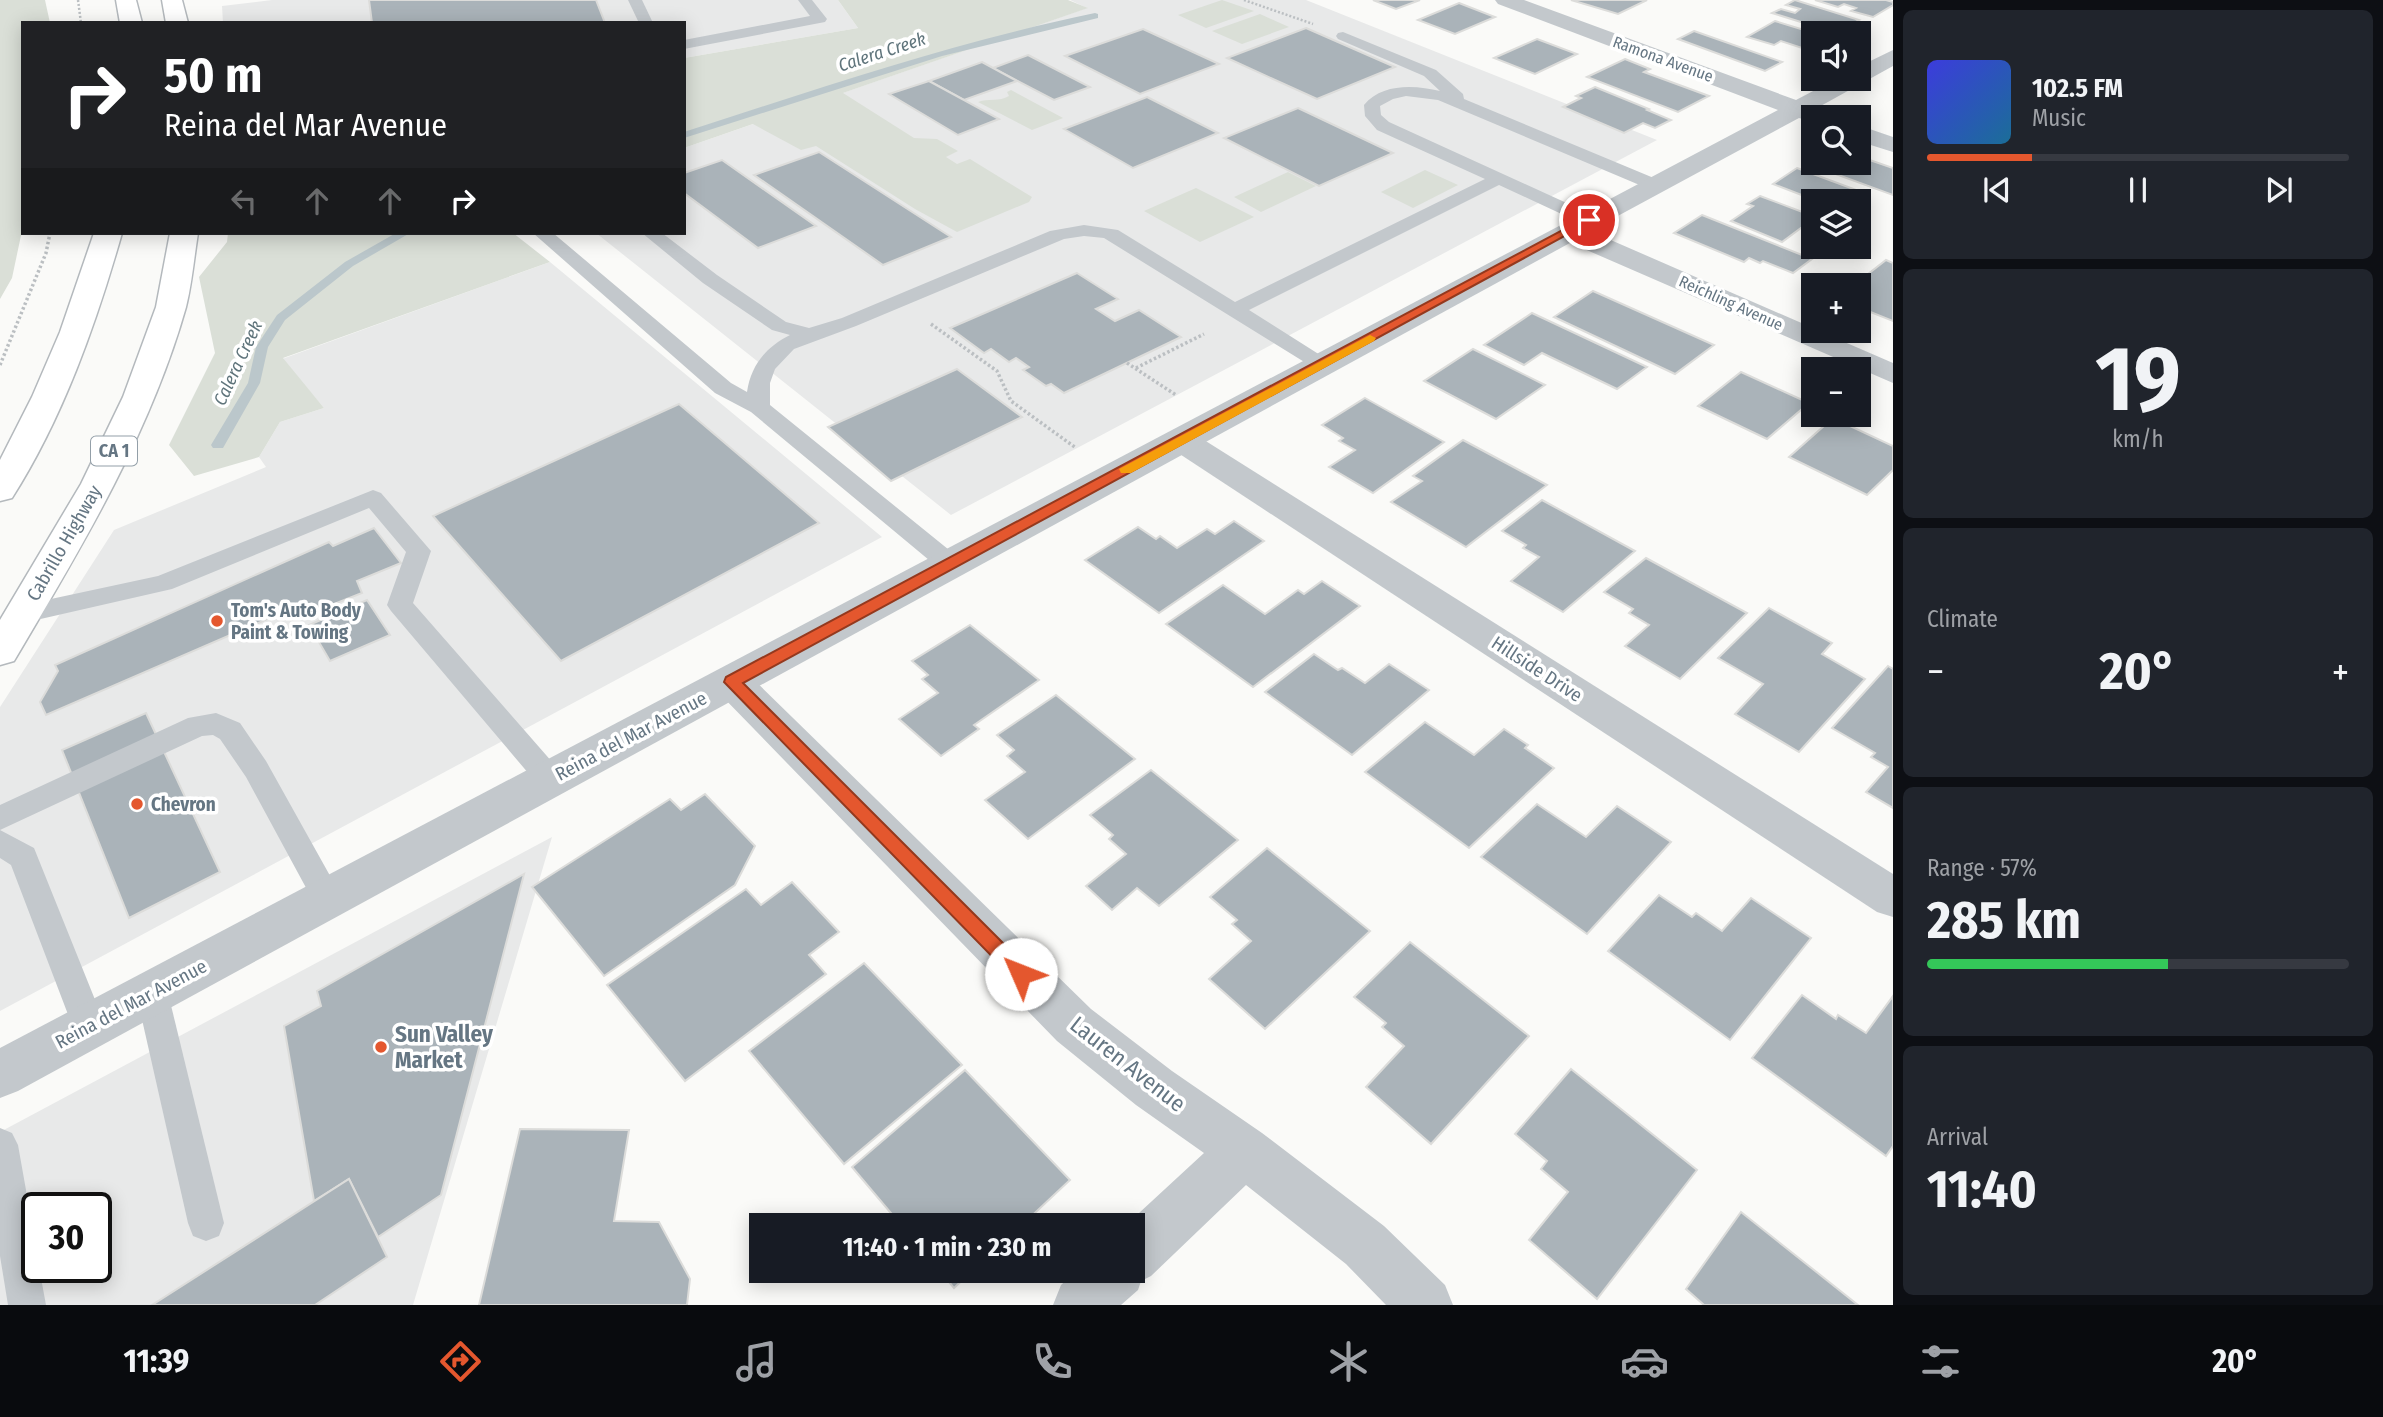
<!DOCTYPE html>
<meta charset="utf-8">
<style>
:root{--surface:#171b24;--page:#20242c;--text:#f1f3f6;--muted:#9ea1a6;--line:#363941;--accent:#e4572e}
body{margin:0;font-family:"Fira Sans Condensed",sans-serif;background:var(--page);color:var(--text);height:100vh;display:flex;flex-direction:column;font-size:26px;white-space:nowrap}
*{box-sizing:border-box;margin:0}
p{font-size:23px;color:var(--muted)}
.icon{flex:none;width:38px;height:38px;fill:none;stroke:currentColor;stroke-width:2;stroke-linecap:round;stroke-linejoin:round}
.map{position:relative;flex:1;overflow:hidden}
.drawer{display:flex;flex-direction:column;gap:10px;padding:10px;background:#0d0f14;width:490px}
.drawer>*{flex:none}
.hud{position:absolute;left:21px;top:21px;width:665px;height:214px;border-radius:0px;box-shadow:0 4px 18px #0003;background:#202124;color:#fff;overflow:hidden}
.buttons{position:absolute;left:1801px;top:21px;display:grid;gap:14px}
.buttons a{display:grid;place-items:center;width:70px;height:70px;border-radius:0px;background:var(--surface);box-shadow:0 4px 18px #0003;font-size:35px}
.speed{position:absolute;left:21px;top:1192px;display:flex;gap:14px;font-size:35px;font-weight:700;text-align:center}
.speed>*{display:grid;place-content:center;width:91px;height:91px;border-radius:50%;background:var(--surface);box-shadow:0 4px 18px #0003;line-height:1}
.speed .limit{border:4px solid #111;border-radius:10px;background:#fff;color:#111}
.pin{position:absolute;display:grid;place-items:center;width:60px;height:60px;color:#fff;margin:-30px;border:4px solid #fff;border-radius:50%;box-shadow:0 2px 7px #0007}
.me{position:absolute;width:77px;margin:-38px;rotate:314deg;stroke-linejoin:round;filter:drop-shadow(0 0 5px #0008)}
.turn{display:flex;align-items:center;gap:24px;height:147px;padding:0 28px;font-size:32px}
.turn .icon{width:91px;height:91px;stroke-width:2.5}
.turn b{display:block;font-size:49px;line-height:60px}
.lanes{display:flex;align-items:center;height:66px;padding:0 28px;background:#0003;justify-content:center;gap:35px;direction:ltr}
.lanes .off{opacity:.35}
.big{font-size:52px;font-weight:700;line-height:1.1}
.drawer .widget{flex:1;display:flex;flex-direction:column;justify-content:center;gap:10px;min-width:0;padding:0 24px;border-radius:10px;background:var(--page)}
.drawer .dial{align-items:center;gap:0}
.dial b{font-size:91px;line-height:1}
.song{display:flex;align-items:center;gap:21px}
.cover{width:84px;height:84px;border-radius:10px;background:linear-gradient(135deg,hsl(240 70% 55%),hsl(200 70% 35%))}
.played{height:7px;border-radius:4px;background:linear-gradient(90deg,var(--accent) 25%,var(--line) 25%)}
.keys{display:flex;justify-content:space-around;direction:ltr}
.heat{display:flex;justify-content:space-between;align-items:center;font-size:38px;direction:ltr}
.charge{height:10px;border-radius:5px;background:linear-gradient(90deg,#34c759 57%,var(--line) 0)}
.trip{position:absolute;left:749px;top:1213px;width:396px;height:70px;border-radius:0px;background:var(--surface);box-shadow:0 4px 18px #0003;font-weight:700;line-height:70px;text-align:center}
.tab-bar{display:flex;height:112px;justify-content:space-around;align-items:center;background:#090b0e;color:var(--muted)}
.tab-bar .icon{width:49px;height:49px}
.tab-bar .on{color:var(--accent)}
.tab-bar b{font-size:32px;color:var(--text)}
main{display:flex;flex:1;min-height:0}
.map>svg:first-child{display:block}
</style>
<main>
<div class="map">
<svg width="1893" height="1305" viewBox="0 0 1893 1305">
<rect width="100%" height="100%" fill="#fafaf8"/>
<!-- built -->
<g fill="#e8e9e9" fill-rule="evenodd">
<polygon points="272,0 838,0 858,28 684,58 684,23 223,23 222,6"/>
<polygon points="1070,0 1306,0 1657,140 951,515 596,233 684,233 684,148 1087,8"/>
<polygon points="550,262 882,537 0,1011 0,707 114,530 266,467 259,457 280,422 324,408 282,359"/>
<path d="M552 837 413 1305H0V1132ZM37 1208H96V1267H37Z"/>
</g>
<!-- green -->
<g fill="#dadfd7">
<polygon points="0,0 45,0 50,23 23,23 23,226 12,278 0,299"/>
<polygon points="838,0 1068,0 1088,8 843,93 914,138 937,139 958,151 946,157 957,164 970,159 1032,197 1029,202 957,232 915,209 816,146 801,150 753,124 684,148 684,58 858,28"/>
<polygon points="1222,0 1254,11 1206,28 1178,15"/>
<polygon points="1260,14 1289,27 1242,44 1212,31"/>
<path d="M1011 90 1063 118 1032 130 978 102C989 98 999 102 1009 96L1007 92Z"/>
<polygon points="1425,170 1458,185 1413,208 1381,192"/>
<polygon points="1288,172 1316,186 1261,212 1234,197"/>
<polygon points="1196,188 1254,217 1200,242 1144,211"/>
<polygon points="228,233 513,233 550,262 283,358 324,408 280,422 259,457 194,476 169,445 215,353 199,277 227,242"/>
</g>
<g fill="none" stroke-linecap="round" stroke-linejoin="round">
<!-- stream -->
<g fill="#bbc7cb" fill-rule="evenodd">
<path d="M1095 13 1098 14V18L942 56 684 138V132C820 88 955 42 1095 13Z"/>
<polygon points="396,233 410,233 353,266 285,320 268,347 260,383 223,448 213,448 211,445 248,383 256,347 277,315 345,262"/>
</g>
</g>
<!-- building -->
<g fill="#aab3b9" stroke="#dcdcda" stroke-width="2">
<polygon points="369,0 596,0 605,23 372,23"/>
<polygon points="1373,0 1420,0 1396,9"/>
<polygon points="1571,0 1647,0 1618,14"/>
<polygon points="1795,0 1859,20 1836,33 1772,13 1781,9 1795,13 1800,9 1786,5"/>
<polygon points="1815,0 1886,0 1893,2 1893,5 1873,17 1851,11 1856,8 1844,4 1838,7"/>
<polygon points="1459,3 1495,17 1455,34 1418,20"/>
<polygon points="1775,21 1814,33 1813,47 1808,50 1781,41 1774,45 1747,37"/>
<polygon points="1306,28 1395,67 1317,99 1227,58"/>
<polygon points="1143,29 1219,64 1140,94 1065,56"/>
<polygon points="1694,31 1782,62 1765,71 1678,39"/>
<polygon points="1537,39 1577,54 1535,74 1494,58"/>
<polygon points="1028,55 1090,87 1054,100 993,68"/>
<polygon points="1625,59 1650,69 1644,72 1709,96 1678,112 1587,77"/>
<polygon points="982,62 1017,81 964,100 929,81"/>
<polygon points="929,81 999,119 958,135 889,94"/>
<polygon points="1595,87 1649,109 1647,110 1671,120 1655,128 1643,123 1624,133 1563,107 1581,98 1576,96"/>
<polygon points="1147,97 1218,133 1133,168 1064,129"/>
<polygon points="1298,108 1393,153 1319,186 1224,138"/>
<polygon points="819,152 951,237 883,265 754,175"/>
<polygon points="1858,156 1893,168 1893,195 1811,165 1858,163"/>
<polygon points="722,160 816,226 758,248 684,193 684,173"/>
<polygon points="1797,168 1867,194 1857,201 1817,201 1773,184"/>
<polygon points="1760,196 1813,216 1813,219 1782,242 1731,221 1753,206 1747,204"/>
<polygon points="1702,215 1812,259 1793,273 1763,261 1760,263 1749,258 1744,262 1674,233"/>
<polygon points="1886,260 1893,263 1893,321 1858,307 1858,285 1854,285"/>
<polygon points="1077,273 1118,299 1096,309 1115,321 1139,310 1181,337 1064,393 1051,384 1046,386 1023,370 1029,367 1016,358 1009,362 991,349 984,353 950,328"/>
<polygon points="1593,291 1714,345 1675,374 1554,317"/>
<polygon points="1532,313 1647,367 1617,389 1542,353 1524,365 1484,345"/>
<polygon points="1473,349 1545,385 1496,419 1424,381"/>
<polygon points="957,369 1022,417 891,481 828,427"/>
<polygon points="1741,372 1809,403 1767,439 1698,406"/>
<polygon points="1365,398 1444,442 1373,493 1329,467 1355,450 1339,441 1343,438 1322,425"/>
<polygon points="679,404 819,523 561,661 433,516"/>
<polygon points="1833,418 1893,446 1893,470 1867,495 1789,457"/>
<polygon points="1463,440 1547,485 1466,547 1391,502 1422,481 1413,476"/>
<polygon points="1542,500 1635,551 1563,612 1511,581 1539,557 1523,548 1526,545 1502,531"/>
<polygon points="1234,521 1264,541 1159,613 1085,560 1138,527 1156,539 1160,536 1177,548 1207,529 1215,534"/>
<polygon points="374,528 401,563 357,581 362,593 309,614 302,604 46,715 40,702 58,671 55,665 329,542 333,546"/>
<polygon points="1646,558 1747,613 1680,679 1625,646 1649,625 1629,613 1633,609 1604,592"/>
<polygon points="1322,581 1360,606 1253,687 1166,624 1223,585 1265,614 1298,590 1304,594"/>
<polygon points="367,600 390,635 330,661 309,625"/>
<polygon points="1769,608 1832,643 1822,654 1865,679 1799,752 1735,714 1763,684 1718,658"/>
<polygon points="970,625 1039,680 974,725 979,729 941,756 899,719 938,693 922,679 928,675 912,661"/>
<polygon points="1314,654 1338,670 1342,668 1365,683 1389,664 1429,690 1352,755 1265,692"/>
<polygon points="1888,666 1893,669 1893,808 1866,792 1888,767 1871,757 1875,753 1832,728"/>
<polygon points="1056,695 1135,759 1028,839 985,800 1025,772 1007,756 1014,750 997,735"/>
<polygon points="146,713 220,872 129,918 62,750"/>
<polygon points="1425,722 1474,755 1504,729 1528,745 1525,748 1554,768 1469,848 1365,772"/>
<polygon points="1151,770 1238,840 1159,906 1137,888 1112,910 1086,886 1126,854 1109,839 1113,835 1090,815"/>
<polygon points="705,794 755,846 735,885 604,976 532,887 670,799 681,810"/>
<polygon points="1537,804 1586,837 1617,806 1671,842 1587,934 1481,857"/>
<polygon points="1267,848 1370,931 1265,1029 1209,979 1251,941 1232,924 1237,920 1210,897"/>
<polygon points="524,874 441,1195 378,1237 349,1179 314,1201 284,1026 321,1006 317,991"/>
<polygon points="792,882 839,932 809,955 826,974 685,1081 607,985 746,889 761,905"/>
<polygon points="1659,895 1692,917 1696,913 1722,931 1751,898 1811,938 1730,1040 1608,951"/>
<polygon points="1410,942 1529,1036 1431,1144 1366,1087 1404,1046 1382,1027 1386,1023 1354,997"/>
<polygon points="864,963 962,1065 844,1164 749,1051"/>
<polygon points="1802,995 1836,1019 1838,1015 1866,1033 1893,996 1893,1146 1886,1156 1752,1058"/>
<polygon points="1571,1069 1697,1170 1597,1299 1529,1240 1568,1192 1541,1169 1547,1161 1515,1134"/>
<polygon points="965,1070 1070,1180 1022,1225 901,1225 852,1167"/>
<polygon points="520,1129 629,1130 614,1221 659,1222 690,1279 687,1305 479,1305"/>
<polygon points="349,1179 387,1257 315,1305 152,1305"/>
<polygon points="1741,1212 1858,1305 1704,1305 1686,1289"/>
<polygon points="939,1270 973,1270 954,1288"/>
</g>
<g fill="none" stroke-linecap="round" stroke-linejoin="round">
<defs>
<g id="trunk">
<polygon points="116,0 136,0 142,23 120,23"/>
<polygon points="162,0 182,0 188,23 166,23"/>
<path d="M94 233H122C96 324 63 418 12 498L0 501V460L32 397 60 332Z"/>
<path d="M170 233H198C194 258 192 283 186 307 150 434 81 548 14 661L0 665V620L81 484 123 397 156 307Z"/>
</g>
</defs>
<!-- trunk casing -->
<use href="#trunk" stroke="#b4b9bd" stroke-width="3"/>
<!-- path-far1 -->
<g stroke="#bbbfc2" stroke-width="2.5" stroke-dasharray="2 2" stroke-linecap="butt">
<polyline points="78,0 81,23"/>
<polyline points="1244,0 1313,24"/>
</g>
<!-- path -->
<g stroke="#bbbfc2" stroke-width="3.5" stroke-dasharray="2.5 2.5" stroke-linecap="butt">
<polyline points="931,324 997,371 1011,401 1076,448"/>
<polyline points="1127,363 1176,395"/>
<polyline points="0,365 46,253 50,233"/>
<polyline points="1136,368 1204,334"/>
</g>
<!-- service -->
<g fill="#c3c8cc" fill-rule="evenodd">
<polygon points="628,0 642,0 653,23 639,23"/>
<polygon points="798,0 812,0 827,19 825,22 684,49 684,40 810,16"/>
<path d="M1343 32 1436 70 1463 94 1464 99 1661 181 1664 185 1661 189H1649L1438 100 1406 96 1393 99 1380 106 1381 115 1389 122 1595 216 1598 220 1595 224H1583L1499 185 1249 310 1328 360 1331 364 1328 368H1314L1104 238 1084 236 1064 239 856 326 794 349 775 369 770 383V405L959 558 962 564 959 570 950 572 941 570 751 412 715 393 533 233H553L731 383 747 392C751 365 766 347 790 335L772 330 703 283 642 233H662L717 275 786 322 809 328 842 318 1050 231 1084 225 1118 230 1235 302 1485 179 1377 130 1365 116 1364 105C1382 83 1415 85 1440 91L1424 76 1338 39 1336 36 1338 33Z"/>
<polygon points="373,490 381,493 431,551 413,603 560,771 564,779 560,787 550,790 540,787 391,611 387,605 406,552 369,508 172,589 23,623 14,620 10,614 14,608 23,605 158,576"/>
<polygon points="216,713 240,723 266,761 343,899 339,908 328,912 317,908 246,777 220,739 213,735 202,736 0,830 34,848 106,1027 101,1038 89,1042 77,1038 11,865 0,858 0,805 188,718"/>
<polygon points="152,978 163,983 168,993 224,1223 219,1236 206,1241 193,1236 188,1223 136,993 141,983"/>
<polygon points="0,1128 12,1133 18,1145 37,1252 37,1267 39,1267 46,1305 8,1305 0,1256"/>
</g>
<!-- minor -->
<g fill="#c3c8cc" fill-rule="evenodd">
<polygon points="1495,0 1524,0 1796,100 1836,79 1858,79 1858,67 1893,50 1893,66 1817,108 1829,112 1832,117 1813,117 1813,122 1799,118 1590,231 1813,328 1813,331 1819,331 1893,363 1893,383 1559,238 1555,232 1559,226 1778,110 1498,4"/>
<polygon points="1858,125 1893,137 1893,152 1858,141"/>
<polygon points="1181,430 1193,433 1893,874 1893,917 1877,912 1169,447 1165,440 1169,433"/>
<polygon points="732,667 746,672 1091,1009 1172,1071 1262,1133 1384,1226 1445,1285 1453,1305 1386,1305 1346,1264 1246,1185 1151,1276 1141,1281 1138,1290 1121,1305 1053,1305 1061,1285 1077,1270 1132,1270 1132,1225 1126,1225 1204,1153 1136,1105 1057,1041 718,692 712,682 718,672"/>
</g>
<!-- tertiary -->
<polygon fill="#c3c8cc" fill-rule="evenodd" points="1569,224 1579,226 1583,232 1579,238 18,1091 0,1098 0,1048 1559,226"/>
<!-- trunk -->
<use href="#trunk" fill="#fff" fill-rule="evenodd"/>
</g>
<!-- route -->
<polygon fill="#e4572e" stroke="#94391e" stroke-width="2" points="1585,218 1594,220 743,683 1028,968 1031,974 1028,980 1021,983 1015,980 724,682 726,677"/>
<!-- slow -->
<polygon fill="#f59e0b" points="1370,335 1376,338 1374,341 1131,473 1121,473 1119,469"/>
<!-- markers -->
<g fill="#e4572e" stroke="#fff" stroke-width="2.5">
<circle cx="217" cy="621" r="7"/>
<circle cx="137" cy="804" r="7"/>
<circle cx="381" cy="1047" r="7"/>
</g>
<g text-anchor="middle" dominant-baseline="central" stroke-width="7" stroke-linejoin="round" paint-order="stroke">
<!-- far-street labels -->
<g font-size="16" fill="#657683" stroke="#fff">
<text transform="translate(1663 59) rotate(20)">Ramona Avenue</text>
<text transform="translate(1731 303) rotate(24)">Reichling Avenue</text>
</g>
<!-- far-water labels -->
<g font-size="18" font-style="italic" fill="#60757c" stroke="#fff">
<text transform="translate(882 52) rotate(-18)">Calera Creek</text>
<text transform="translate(238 363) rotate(-65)">Calera Creek</text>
</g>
<!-- shield labels -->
<rect fill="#fff" stroke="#939fa8" stroke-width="2" x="91" y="436.5" width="46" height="29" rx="5"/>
<g font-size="18" font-weight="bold" fill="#657683">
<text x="114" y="451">CA 1</text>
</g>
<!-- street labels -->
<g font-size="19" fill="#657683" stroke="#fff">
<text transform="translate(64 543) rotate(-60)">Cabrillo Highway</text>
<text transform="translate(1537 669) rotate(33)">Hillside Drive</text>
<text transform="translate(631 736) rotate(-28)">Reina del Mar Avenue</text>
<text transform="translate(131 1004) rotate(-28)">Reina del Mar Avenue</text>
</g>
<!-- poi labels -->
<g font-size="19" font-weight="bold" fill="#657683" stroke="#fff" text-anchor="start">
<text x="231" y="610">Tom's Auto Body<tspan x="231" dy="22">Paint &amp; Towing</tspan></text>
<text x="151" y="804">Chevron</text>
</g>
<!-- near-poi labels -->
<g font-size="23" font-weight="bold" fill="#657683" stroke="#fff" text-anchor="start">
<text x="395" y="1034">Sun Valley<tspan x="395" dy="26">Market</tspan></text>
</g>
<!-- near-street labels -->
<g font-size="23" fill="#657683" stroke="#fff">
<text transform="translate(1128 1064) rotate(38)">Lauren Avenue</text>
</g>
</g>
</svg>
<div class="buttons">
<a><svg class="icon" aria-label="sound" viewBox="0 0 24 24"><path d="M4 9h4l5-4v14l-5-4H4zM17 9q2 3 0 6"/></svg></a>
<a><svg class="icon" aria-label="search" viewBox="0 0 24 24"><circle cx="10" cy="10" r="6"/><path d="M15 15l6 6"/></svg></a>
<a><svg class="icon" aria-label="layers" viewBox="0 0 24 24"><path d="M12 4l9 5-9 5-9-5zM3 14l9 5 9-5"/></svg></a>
<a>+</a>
<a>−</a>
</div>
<div class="speed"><div class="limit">30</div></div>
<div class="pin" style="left:1589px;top:220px;background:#d93025"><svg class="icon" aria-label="arrive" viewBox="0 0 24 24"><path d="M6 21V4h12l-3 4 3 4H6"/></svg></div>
<svg class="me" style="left:1021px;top:974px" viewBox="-20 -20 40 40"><circle r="19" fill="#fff"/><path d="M0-13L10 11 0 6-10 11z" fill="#e4572e"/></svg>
<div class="trip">11:40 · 1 min · 230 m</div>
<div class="hud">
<div class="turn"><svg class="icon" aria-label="right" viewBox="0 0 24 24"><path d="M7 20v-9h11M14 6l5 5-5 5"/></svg><div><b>50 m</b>Reina del Mar Avenue</div></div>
<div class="lanes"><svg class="icon off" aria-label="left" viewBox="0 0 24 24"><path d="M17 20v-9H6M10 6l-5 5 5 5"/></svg><svg class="icon off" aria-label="ahead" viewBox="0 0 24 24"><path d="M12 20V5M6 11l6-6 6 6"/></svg><svg class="icon off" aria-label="ahead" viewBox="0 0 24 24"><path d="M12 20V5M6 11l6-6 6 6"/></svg><svg class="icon" aria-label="right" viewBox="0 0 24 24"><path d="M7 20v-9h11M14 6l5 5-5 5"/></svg></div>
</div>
</div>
<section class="drawer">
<div class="widget">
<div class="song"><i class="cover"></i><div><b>102.5 FM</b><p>Music</p></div></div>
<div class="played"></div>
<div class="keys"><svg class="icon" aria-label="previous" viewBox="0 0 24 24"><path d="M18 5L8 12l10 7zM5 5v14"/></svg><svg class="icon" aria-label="pause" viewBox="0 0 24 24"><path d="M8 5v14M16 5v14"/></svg><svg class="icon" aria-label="next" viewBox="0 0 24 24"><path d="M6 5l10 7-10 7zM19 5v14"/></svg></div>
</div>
<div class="widget dial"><b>19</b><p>km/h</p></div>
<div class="widget"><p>Climate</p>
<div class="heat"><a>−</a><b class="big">20°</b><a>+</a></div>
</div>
<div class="widget"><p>Range · 57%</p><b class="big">285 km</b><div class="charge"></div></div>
<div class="widget"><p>Arrival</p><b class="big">11:40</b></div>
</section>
</main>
<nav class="tab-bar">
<b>11:39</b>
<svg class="icon on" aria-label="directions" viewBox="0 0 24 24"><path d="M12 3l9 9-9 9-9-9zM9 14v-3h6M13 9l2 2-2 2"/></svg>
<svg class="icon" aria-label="music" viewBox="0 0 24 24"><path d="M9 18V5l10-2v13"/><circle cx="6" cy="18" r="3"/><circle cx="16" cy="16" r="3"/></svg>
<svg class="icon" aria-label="phone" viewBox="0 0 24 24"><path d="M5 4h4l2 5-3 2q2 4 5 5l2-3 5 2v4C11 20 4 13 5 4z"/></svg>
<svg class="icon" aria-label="climate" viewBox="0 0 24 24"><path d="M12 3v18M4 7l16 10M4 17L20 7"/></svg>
<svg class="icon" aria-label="car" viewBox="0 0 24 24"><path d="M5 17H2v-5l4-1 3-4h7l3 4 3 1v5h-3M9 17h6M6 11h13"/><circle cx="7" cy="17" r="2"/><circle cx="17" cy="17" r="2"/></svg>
<svg class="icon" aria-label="filters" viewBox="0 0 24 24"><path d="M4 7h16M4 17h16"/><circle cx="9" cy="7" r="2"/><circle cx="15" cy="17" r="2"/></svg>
<b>20°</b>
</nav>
